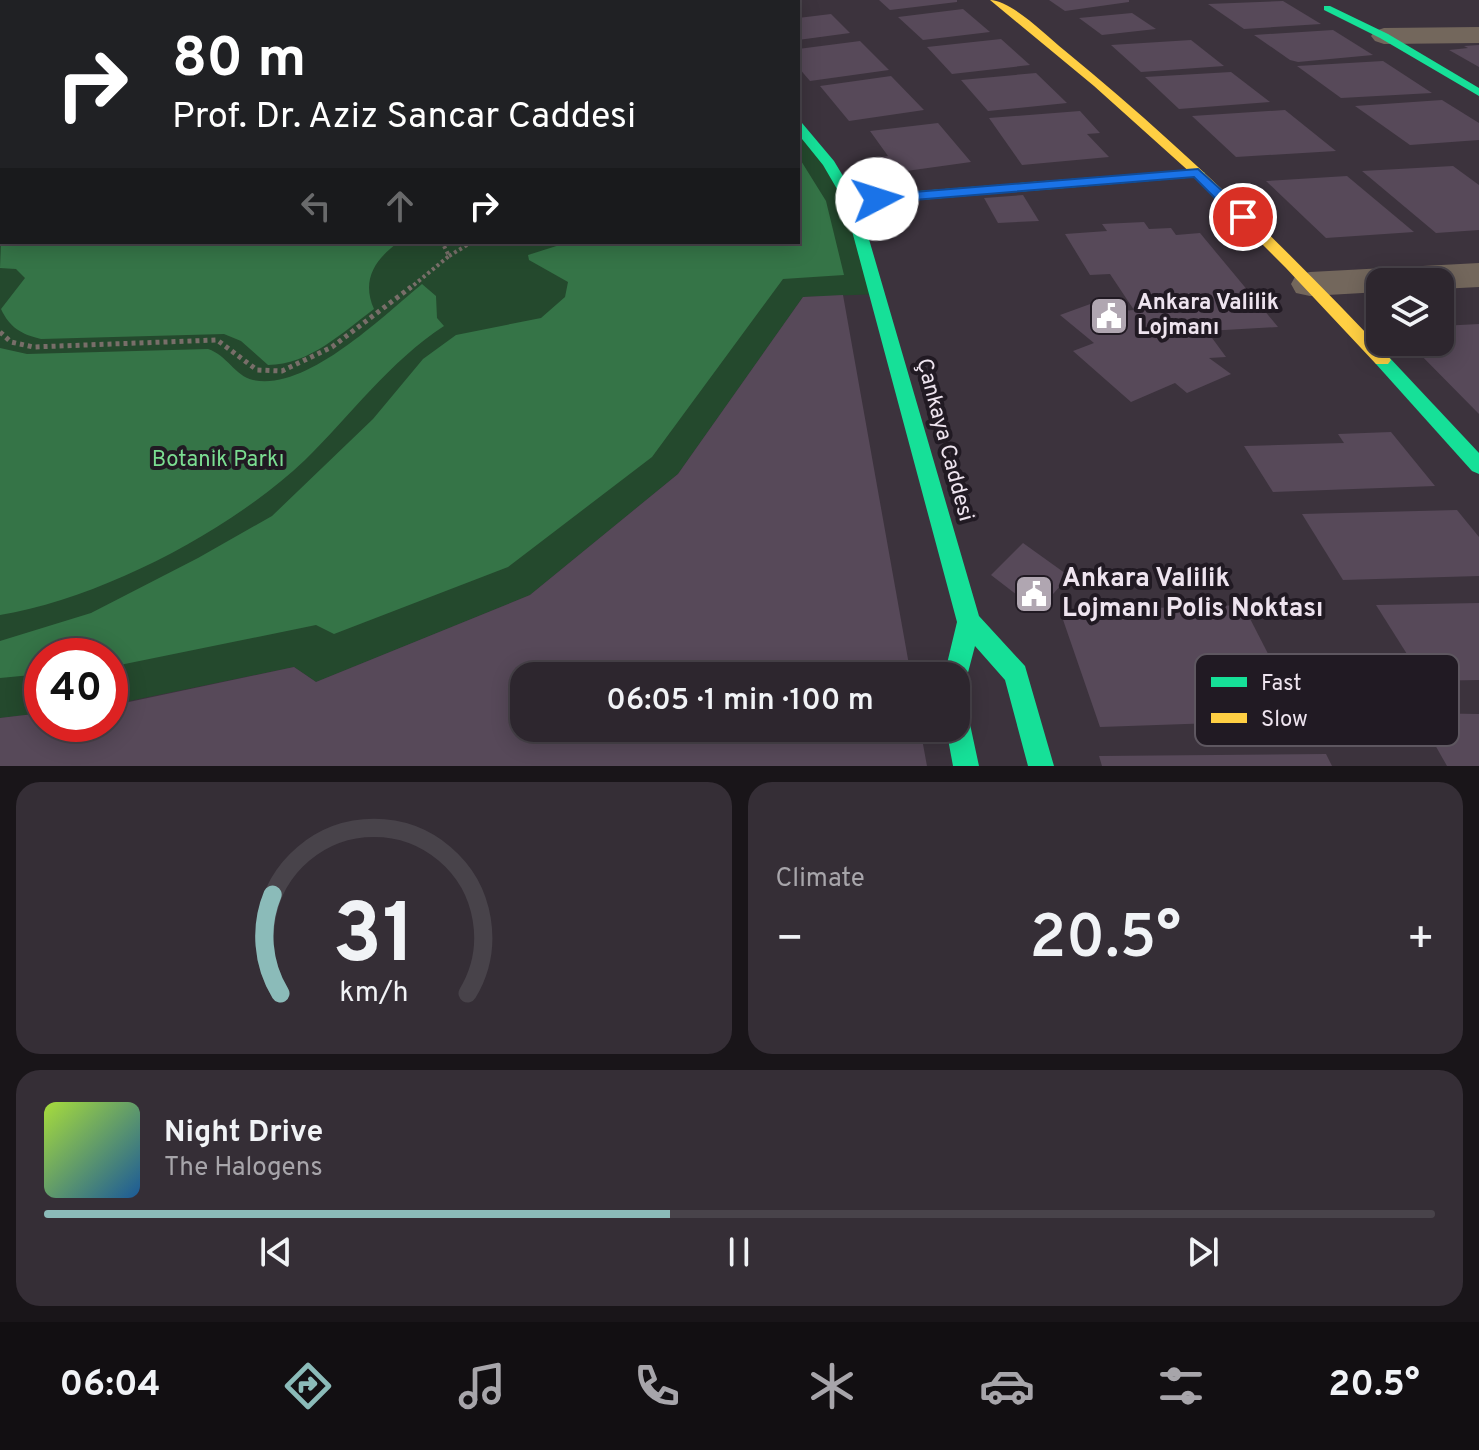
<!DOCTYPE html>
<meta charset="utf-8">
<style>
:root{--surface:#2d262e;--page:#352e36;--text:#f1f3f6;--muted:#a7a5aa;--line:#48434a;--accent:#8bbbb9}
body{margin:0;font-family:Overpass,sans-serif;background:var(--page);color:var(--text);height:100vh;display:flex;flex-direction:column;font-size:30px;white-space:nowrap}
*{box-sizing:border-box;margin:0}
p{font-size:26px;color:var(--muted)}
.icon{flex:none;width:44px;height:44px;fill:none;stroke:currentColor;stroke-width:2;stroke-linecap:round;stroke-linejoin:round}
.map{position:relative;height:766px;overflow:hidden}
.side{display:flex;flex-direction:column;gap:16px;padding:16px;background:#191519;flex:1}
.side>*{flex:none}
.banner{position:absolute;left:0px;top:0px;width:800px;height:244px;box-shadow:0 4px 20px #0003,0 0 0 2px var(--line);background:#202124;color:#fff;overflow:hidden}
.controls{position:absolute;left:1366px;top:268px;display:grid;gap:16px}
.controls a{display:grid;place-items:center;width:88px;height:88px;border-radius:16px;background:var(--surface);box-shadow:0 4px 20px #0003,0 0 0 2px var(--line);font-size:40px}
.speed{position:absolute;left:24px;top:638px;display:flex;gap:16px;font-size:40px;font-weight:700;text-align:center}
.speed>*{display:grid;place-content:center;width:104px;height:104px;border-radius:50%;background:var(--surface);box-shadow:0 4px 20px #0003,0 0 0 2px var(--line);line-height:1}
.speed .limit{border:12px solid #d22;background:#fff;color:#111}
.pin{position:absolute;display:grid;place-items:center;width:68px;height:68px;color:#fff;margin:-34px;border:4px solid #fff;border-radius:50%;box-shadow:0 2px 8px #0007}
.me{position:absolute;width:88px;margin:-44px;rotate:85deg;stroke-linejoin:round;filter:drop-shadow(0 0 6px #0008)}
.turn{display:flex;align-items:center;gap:28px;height:168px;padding:0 40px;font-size:36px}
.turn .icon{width:104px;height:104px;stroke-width:2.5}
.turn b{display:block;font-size:56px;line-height:68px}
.lanes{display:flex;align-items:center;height:76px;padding:0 40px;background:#0003;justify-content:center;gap:40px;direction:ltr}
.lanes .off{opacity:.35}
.big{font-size:60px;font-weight:600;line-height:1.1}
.side .tile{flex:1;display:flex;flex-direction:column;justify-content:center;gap:12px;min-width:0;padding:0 28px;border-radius:24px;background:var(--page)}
.side .dial{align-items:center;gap:0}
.dial svg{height:208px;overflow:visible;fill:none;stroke:var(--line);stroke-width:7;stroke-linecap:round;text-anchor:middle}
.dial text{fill:var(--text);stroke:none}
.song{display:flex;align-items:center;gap:24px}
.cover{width:96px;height:96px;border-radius:12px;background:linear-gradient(135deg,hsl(80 70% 55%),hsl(210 70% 35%))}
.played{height:8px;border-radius:4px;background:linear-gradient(90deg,var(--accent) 45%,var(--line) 45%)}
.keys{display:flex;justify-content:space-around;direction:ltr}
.heat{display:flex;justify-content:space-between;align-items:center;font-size:44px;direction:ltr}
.side .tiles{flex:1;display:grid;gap:16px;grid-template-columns:1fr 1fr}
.tile:last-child{grid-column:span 2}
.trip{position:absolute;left:510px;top:662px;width:460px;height:80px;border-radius:24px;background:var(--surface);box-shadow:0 4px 20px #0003,0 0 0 2px var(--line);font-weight:600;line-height:80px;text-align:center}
.dock{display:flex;height:128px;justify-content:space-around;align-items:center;background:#120f12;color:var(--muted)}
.dock .icon{width:56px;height:56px}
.dock .current{color:var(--accent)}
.dock b{font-size:36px;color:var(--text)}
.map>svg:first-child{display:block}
</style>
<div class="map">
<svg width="1479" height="766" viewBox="0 0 1479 766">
<rect width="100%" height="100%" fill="#3c333d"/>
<!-- green -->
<polygon fill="#24492d" points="0,0 104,2 2,2 2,242 798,242 798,126 829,164 879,294 803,297 678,474 530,595 316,682 294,667 110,705 110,656 42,656 42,713 0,718"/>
<!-- forest -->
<g fill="#357447">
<polygon points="56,0 678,0 679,2 58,2"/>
<polygon points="798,156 826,201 844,275 783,279 652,457 508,567 334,634 316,625 110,667 110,656 42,656 42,674 0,678 0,641 91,613 198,558 272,516 373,419 423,359 456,335 541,318 565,297 568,282 529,260 528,255 569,242 798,242"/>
<path d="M2 217V242H399C375 259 361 280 374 309 343 332 309 365 268 365L241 341 224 334 41 339C21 334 10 328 1 309L25 278 16 269 0 268Z"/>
<path d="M422 284 436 296 437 318 444 326C390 361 351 415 305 460 230 531 102 598 0 615V348L27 354 208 349C227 355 235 376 253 380 306 392 383 316 422 284Z"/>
</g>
<!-- building -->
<g fill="#574959">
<polygon points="879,0 957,0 957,2 890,10"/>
<polygon points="1049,0 1129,0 1129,2 1065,11"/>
<polygon points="1283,1 1321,24 1244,29 1208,4"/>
<polygon points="963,9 990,32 923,40 898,17"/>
<polygon points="1132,13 1156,29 1102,35 1079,18"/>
<polygon points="831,14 850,33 798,40 798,18"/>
<polygon points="1333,30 1373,55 1298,62 1290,60 1254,35"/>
<polygon points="1001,39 1030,65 952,74 927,47"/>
<polygon points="1191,40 1224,66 1141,72 1111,45"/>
<polygon points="860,41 889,70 810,81 798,67 798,49"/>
<polygon points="1479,45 1479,67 1449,50 1468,48 1464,46"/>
<polygon points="1383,61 1432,93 1341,98 1297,66"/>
<polygon points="1231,72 1270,102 1179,109 1145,77"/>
<polygon points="1036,73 1067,103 988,111 961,80"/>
<polygon points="891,76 924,110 849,121 820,86"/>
<polygon points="1442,100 1479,123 1479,140 1410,145 1355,106"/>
<polygon points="1285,110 1336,151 1236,157 1192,116"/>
<polygon points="1080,111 1100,133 1087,134 1109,157 1022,165 989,118"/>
<polygon points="938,123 971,162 892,173 881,157 888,156 870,131"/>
<polygon points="1453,166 1479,185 1479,230 1436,233 1362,171"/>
<polygon points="1347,176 1414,232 1326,238 1266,181"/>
<polygon points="1023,195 1039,221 998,223 984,198"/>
<polygon points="1144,222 1149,229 1171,228 1176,235 1200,233 1278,327 1207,331 1226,357 1209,358 1231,374 1187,393 1175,383 1131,402 1073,351 1094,343 1060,315 1104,299 1120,311 1134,310 1110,274 1090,275 1065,234 1107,231 1102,224"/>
<polygon points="843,295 911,676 524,676 524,728 920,728 927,766 0,766 0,718 42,713 42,724 110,724 110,706 294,667 316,682 530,595 678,474 803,297"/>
<polygon points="1479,324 1479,414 1408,342 1440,342 1440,326"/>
<polygon points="1391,432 1435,486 1273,492 1244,446 1344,443 1338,434"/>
<polygon points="1457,510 1479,537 1479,576 1343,580 1302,514"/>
<polygon points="1023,543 1069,576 1038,611 991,575"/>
<polygon points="1479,603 1479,680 1424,681 1376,605"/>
<polygon points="1243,605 1302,720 1100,727 1060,611"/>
<polygon points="1417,713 1479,714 1479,766 1447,766"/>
<polygon points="1326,754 1332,766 1102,766 1099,756"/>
</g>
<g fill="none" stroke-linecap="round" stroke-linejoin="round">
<!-- path-far2 -->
<g stroke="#786e69" stroke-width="3" stroke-dasharray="2 2" stroke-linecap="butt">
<polyline points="570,0 576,2"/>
<polyline points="402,2 409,2"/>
</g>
<!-- path-far1 -->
<g stroke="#786e69" stroke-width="4" stroke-dasharray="3 3" stroke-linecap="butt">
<polyline points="449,256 472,242"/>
<polyline points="409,289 449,256 442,242"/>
</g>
<!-- path -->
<polyline stroke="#786e69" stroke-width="5" stroke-dasharray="4 4" stroke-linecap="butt" points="0,332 11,342 33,347 217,340 257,370 282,371 332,347 411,287"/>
<!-- street -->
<g fill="#73675c" fill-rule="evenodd">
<polygon points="1479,27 1479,43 1384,44 1375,41 1371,36 1375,31 1384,28"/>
<polygon points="1479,263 1479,287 1440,289 1440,282 1380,282 1380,292 1310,296 1296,293 1291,284 1296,275 1310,272"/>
</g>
<!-- fast -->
<g fill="#16e098" fill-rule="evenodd">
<polygon points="691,0 701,0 703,2 693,2"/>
<polygon points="1324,6 1330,6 1388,34 1479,88 1479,96 1380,38 1324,10"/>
<polygon points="798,122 802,123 834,161 855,196 1198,169 1205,173 1198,177 859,205 979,616 1025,666 1054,766 1028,766 1005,680 975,646 965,684 956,688 956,676 944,676 957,622 844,201 823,165 798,134"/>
<polygon points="1382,354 1388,356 1479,453 1479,474 1472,471 1376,364 1373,360"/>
<polygon points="956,698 965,701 979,766 953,766 946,728 956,728"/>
</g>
<!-- slow -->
<path fill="#ffcf43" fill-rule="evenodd" d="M990 0C1011 0 1047 36 1064 50 1180 145 1286 248 1388 356L1391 360 1388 364H1376L1285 267 1192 174 1094 86Z"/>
</g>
<!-- route -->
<polygon fill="#1a73e8" stroke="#114b97" stroke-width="2" points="1198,169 1248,214 1248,220 1237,220 1194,177 877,203 870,199 877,195"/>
<!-- icons -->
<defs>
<symbol id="civic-square" viewBox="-11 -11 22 22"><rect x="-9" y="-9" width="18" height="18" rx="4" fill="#b0a6b1" stroke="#211a23"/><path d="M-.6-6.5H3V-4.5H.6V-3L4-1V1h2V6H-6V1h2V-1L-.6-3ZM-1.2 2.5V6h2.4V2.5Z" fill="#fff"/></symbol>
</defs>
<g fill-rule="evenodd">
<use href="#civic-square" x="1087" y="294" width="44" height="44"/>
<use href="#civic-square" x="1012" y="572" width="44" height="44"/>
</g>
<g text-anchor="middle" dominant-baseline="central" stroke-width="8" stroke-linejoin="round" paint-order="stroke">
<!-- poi labels -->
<g font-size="22" font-weight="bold" fill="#eee4ef" stroke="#211a23" text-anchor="start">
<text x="1137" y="303">Ankara Valilik<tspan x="1137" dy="25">Lojmanı</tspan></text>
</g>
<!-- street labels -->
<g font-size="22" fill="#eee4ef" stroke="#211a23">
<text transform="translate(944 440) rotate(75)">Çankaya Caddesi</text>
</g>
<!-- park labels -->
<g font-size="22" fill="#7bdd91" stroke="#211a23">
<text x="218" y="460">Botanik Parkı</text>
</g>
<!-- near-poi labels -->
<g font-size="26" font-weight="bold" fill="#eee4ef" stroke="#211a23" text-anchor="start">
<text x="1062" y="579">Ankara Valilik<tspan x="1062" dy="30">Lojmanı Polis Noktası</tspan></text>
</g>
</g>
<!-- legend -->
<rect x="1195" y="654" width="264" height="92" rx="12" fill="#211a23" stroke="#5e5760" stroke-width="2"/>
<rect x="1211" y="677" width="36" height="10" fill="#16e098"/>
<rect x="1211" y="713" width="36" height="10" fill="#ffcf43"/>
<g font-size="22" fill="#eee4ef">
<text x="1261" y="690">Fast</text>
<text x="1261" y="726">Slow</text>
</g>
</svg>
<div class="controls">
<a><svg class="icon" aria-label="layers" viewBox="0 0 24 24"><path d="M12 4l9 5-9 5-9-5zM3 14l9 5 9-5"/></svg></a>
</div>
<div class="speed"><div class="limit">40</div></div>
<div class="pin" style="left:1243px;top:217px;background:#d93025"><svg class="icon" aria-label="arrive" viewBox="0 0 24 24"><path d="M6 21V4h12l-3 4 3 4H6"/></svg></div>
<svg class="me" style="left:877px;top:199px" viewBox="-20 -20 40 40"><circle r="19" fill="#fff"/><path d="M0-13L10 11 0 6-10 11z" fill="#1a73e8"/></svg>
<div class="trip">06:05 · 1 min · 100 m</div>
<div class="banner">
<div class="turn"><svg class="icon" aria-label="right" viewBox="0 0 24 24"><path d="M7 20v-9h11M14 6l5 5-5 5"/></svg><div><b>80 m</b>Prof. Dr. Aziz Sancar Caddesi</div></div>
<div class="lanes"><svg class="icon off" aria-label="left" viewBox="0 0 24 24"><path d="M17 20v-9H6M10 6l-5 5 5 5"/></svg><svg class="icon off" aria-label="ahead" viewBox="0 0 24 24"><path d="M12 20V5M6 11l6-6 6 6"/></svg><svg class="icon" aria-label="right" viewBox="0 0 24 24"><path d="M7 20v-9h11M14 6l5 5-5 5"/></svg></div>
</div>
</div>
<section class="side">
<div class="tiles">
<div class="tile dial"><svg viewBox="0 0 100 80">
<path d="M14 69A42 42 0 1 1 86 69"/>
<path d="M14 69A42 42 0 0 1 11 31" stroke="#8bbbb9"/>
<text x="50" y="56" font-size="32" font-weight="700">31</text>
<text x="50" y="72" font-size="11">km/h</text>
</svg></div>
<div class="tile"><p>Climate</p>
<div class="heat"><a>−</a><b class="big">20.5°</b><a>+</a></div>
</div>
<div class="tile">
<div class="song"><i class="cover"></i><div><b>Night Drive</b><p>The Halogens</p></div></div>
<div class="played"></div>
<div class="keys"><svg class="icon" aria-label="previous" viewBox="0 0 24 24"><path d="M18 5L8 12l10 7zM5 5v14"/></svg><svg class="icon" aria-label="pause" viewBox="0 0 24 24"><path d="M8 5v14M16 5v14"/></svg><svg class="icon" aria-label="next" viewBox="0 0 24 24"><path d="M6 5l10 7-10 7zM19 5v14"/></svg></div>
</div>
</div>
</section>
<nav class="dock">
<b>06:04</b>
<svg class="icon current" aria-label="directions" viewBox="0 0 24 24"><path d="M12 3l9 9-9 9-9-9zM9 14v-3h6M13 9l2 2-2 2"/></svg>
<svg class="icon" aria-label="music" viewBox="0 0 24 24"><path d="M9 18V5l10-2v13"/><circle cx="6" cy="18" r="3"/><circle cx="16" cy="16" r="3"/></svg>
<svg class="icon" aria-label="phone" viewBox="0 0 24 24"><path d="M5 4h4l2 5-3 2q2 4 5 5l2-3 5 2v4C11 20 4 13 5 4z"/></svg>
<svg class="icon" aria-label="climate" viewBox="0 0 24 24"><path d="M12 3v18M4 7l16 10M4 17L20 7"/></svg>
<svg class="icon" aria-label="car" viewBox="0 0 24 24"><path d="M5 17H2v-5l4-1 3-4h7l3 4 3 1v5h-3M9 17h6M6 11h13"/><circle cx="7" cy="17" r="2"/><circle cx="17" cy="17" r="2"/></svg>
<svg class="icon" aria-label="filters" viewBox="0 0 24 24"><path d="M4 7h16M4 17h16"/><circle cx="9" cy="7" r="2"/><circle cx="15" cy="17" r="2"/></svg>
<b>20.5°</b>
</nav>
